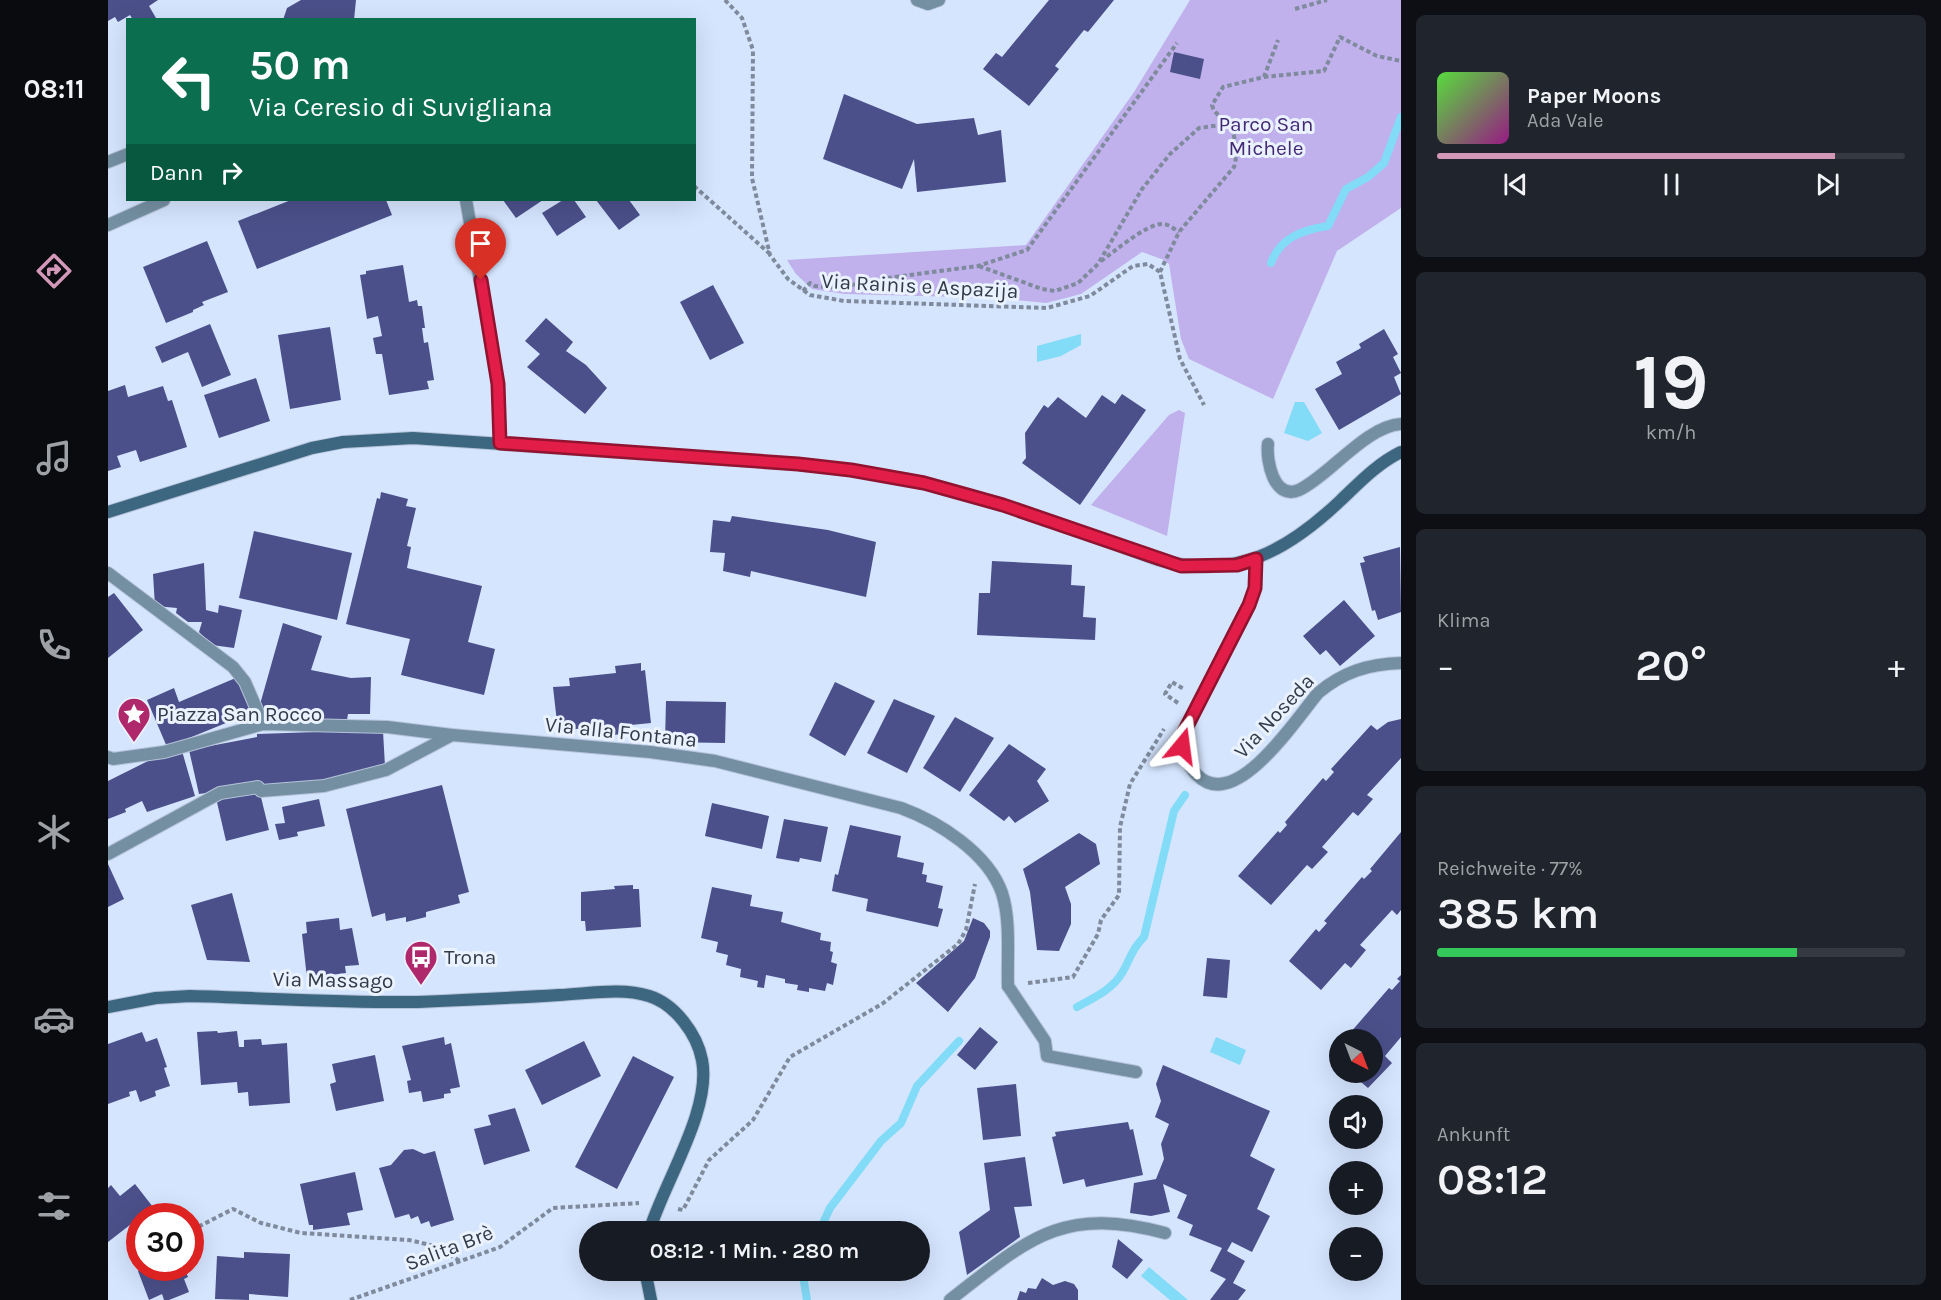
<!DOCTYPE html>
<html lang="de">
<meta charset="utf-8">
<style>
:root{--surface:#171b24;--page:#20242c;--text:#f1f3f6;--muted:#9ea1a6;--line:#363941;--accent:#d398b8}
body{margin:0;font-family:Karla,sans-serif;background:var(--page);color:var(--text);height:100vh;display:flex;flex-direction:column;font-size:22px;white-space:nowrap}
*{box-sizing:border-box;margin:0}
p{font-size:20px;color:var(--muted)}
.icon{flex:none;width:33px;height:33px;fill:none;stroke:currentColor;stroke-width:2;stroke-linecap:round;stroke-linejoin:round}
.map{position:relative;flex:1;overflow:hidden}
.panel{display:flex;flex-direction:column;gap:15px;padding:15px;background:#0d0f14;width:540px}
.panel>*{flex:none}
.guide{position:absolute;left:18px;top:18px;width:570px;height:183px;border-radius:0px;box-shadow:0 6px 24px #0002;background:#0b6e4f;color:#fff;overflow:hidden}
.needle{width:39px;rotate:138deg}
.buttons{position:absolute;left:1221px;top:1029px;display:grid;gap:12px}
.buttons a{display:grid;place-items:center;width:54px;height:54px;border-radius:50%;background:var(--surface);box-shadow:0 6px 24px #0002;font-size:30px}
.speed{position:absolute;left:18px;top:1203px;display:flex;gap:12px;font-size:30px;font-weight:700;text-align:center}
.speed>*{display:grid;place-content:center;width:78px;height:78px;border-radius:50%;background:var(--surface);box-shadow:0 6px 24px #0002;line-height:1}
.speed .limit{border:9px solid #d22;background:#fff;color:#111}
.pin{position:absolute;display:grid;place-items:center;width:51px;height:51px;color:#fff;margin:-62px -26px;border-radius:50% 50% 50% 0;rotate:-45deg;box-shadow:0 0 6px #0007}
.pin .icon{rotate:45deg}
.me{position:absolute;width:66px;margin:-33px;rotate:16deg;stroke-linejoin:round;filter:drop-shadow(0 0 4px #0008)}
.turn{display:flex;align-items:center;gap:21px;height:126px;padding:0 24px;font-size:27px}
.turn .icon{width:78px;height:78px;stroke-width:2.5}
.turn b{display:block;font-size:42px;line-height:51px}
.then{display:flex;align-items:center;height:57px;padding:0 24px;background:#0003;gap:12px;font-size:22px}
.big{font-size:45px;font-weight:600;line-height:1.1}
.panel .card{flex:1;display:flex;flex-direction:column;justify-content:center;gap:9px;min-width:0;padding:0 21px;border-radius:9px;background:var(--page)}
.panel .dial{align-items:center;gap:0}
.dial b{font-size:78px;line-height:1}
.song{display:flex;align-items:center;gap:18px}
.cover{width:72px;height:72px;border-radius:9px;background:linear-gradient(135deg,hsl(110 70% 55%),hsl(310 70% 35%))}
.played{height:6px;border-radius:3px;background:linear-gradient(90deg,var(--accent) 85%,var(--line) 85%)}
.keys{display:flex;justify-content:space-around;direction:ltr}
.heat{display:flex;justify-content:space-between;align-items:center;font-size:33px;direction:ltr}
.charge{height:9px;border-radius:4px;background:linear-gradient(90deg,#34c759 77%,var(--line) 0)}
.trip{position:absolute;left:471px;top:1221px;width:351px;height:60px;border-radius:30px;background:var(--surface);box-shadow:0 6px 24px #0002;font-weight:600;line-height:60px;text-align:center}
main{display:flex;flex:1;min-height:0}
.menu{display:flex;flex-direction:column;width:108px;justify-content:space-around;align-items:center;background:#090b0e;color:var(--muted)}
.menu .icon{width:42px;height:42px}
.menu .current{color:var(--accent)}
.menu b{font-size:27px;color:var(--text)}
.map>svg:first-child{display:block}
</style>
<main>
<nav class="menu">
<b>08:11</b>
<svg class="icon current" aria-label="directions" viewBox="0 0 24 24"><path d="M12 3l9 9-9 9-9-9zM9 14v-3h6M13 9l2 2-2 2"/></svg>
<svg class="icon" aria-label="music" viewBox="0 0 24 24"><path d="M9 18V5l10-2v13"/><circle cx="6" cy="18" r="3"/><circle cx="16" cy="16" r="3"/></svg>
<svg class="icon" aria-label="phone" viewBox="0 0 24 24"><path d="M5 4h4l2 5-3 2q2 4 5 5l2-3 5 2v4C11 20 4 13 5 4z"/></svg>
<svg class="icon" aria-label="climate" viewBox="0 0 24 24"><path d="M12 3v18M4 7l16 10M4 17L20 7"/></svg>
<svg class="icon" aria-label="car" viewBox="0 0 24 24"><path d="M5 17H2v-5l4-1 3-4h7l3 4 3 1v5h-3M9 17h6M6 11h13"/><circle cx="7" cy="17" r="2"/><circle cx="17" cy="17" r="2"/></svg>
<svg class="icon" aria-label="filters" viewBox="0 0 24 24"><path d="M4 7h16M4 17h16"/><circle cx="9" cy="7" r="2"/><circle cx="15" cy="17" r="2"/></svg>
</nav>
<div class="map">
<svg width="1293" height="1300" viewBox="0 0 1293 1300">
<rect width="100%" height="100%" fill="#d5e5fe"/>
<!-- green -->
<g fill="#c0b0ec">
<polygon points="1082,0 1293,0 1293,208 1229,251 1165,399 1081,359 1073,339 1061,264 1056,260 1034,252 973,294 938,303 889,298 737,294 704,289 688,274 679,260 918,245 1026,92"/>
<polygon points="1071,410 1077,413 1059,536 983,505 1061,415"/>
</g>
<!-- water -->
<g fill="#82dbf7">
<polygon points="973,334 973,345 953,356 929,362 929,346"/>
<polygon points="1187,402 1196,402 1214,433 1200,441 1176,433"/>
<polygon points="1108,1037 1138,1050 1132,1065 1102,1052"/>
<polygon points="1041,1267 1080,1300 1062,1300 1033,1276"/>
</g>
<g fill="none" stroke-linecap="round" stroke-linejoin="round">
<!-- stream -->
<g stroke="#82dbf7" stroke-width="8">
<path d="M1163 263C1172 238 1194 230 1220 226L1238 189 1260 177 1276 163 1293 117"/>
<path d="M969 1007C985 998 1004 990 1014 973 1023 958 1023 950 1036 937L1066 811 1077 795"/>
<polyline points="711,1232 722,1208 773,1141 793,1123 809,1086 851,1041"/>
<polyline points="694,1270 699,1300"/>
</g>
</g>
<!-- building -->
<g fill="#4b508a">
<polygon points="0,0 50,0 41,6 48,18 25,20 22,15 10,22 7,17 0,21"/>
<polygon points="193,0 248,0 246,20 175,20 179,8"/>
<polygon points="941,0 1006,0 980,32 976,30 947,66 951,69 921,106 875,69 888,53 894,57"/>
<polygon points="1066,52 1096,59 1092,79 1062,72"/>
<polygon points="736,94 809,124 866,118 870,135 893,130 898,182 809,192 806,159 794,189 715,159"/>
<polygon points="183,200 278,200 284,215 149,269 130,221"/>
<polygon points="395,200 435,200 408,218"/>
<polygon points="455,200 466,200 478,217 449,236 434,213"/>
<polygon points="488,200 521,200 532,215 511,230"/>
<polygon points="99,241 120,292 94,302 96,305 85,310 85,312 58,323 35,267"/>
<polygon points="295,265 301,302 309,300 310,306 314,306 317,328 314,328 316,343 320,342 326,380 319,381 321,389 281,395 274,354 268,354 265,338 274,336 270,316 259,319 252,275 258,274 258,271"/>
<polygon points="605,285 636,343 602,360 572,302"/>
<polygon points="438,318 465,342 458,351 478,365 499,388 477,414 419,367 432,354 417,341"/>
<polygon points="102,324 123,375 94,387 80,352 54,363 47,347"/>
<polygon points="222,327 233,400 182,409 170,335"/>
<polygon points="1276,329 1290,354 1285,357 1293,373 1286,377 1293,394 1231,430 1207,389 1234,374 1228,362 1253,348 1251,344"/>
<polygon points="148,378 162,421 111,438 96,395"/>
<polygon points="17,385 20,397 55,386 60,401 64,400 79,447 32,462 28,450 9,456 13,467 0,471 0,391"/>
<polygon points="1014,394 1038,410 972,505 914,463 918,458 917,433 936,405 940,408 950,397 978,418 994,395 1007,404"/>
<polygon points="273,492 300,499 298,506 308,508 299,546 303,547 299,568 374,586 360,642 387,649 376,695 293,675 302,639 238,624 269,498 272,499"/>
<polygon points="624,516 720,530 768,542 758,597 643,571 642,577 615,571 617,553 602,552 605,520 622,522"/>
<polygon points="146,531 244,553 229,620 131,598"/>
<polygon points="1292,547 1293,612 1270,620 1267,610 1264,611 1252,563 1257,562 1255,557"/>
<polygon points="884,561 964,565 963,585 977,586 975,617 988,618 987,640 869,635 871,593 882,593"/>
<polygon points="96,563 98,610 110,613 111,605 134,610 126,648 104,645 91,632 94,622 80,622 68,613 69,608 47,606 45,574"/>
<polygon points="6,593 35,630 0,658 0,597"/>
<polygon points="1236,600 1267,636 1232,666 1218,650 1212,655 1195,636"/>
<polygon points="175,623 214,636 203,670 243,678 263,677 262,714 240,714 238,726 164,718 165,713 151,708"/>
<polygon points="533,663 533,671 537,670 543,723 523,725 524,733 505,735 504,725 450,731 445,687 462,686 461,678 508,673 507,666"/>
<polygon points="130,677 145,712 59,747 39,700 66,688 71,702"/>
<polygon points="727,682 767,701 737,756 701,735"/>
<polygon points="786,699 827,716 799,773 759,753"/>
<polygon points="558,701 618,702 617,743 557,742"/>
<polygon points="847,717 886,738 852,792 815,768"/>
<polygon points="1293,719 1293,758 1259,795 1265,799 1250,816 1245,812 1214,847 1220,852 1204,869 1199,865 1163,905 1130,876 1170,831 1172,833 1179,825 1177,822 1215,778 1218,781 1226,772 1223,769 1263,725 1269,730 1280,722"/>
<polygon points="238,731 275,731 277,766 248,771 249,775 192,784 150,786 91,794 81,750 149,737 149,734"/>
<polygon points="901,744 938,769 929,781 941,801 907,823 901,816 896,821 861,795"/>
<polygon points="74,751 87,796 39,812 34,801 17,809 18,812 0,819 0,781 54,754"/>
<polygon points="334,785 361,892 350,895 352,903 318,912 318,917 298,922 298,917 278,921 277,913 264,917 238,809"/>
<polygon points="151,789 161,830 118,841 108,798"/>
<polygon points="211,799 217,826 189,832 190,836 171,840 167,824 177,823 174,807"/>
<polygon points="604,803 661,816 654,849 597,836"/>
<polygon points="676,819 720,827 713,862 692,858 691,862 668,858"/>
<polygon points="742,825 793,836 789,857 816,863 814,874 819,875 818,882 835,886 830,908 835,909 830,927 758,911 760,899 724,891 727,874 730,875"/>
<polygon points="1293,832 1293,910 1289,915 1284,910 1252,945 1258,950 1243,968 1237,963 1213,990 1181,961 1208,929 1211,932 1219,923 1216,921 1254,877 1256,879 1264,871 1262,869"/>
<polygon points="971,833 988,844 992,864 957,887 963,904 963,924 951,951 929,950 922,892 915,869"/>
<polygon points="0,864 16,899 0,907"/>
<polygon points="525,885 525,889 531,889 533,927 478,931 477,921 473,921 473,892 507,889 506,886"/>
<polygon points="604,887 644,895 642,906 675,912 673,922 713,933 712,940 723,942 722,951 725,952 723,962 729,964 725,985 719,983 717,991 701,988 701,992 689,990 690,985 677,983 677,979 658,975 656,988 649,987 650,981 632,977 633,969 618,965 620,955 608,952 610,942 593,938"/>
<polygon points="124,893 142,962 99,960 83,905"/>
<polygon points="231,918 232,930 244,928 251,965 237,966 238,973 199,978 194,934 199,933 198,922"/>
<polygon points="865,918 876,923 882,931 882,937 867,978 840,1012 808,983 856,941"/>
<polygon points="1099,958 1122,960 1119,998 1095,996"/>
<polygon points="1293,975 1293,1037 1277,1056 1284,1063 1260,1088 1241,1072 1264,1072 1264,1040 1247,1040 1249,1038 1242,1033 1281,988 1284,990 1292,981 1289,979"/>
<polygon points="872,1027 890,1042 867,1070 849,1055"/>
<polygon points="109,1031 110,1033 129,1031 131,1047 136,1047 136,1040 153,1039 154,1045 179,1043 182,1103 141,1106 140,1092 130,1093 129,1082 93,1085 89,1032"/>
<polygon points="34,1032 38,1042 49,1038 59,1067 56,1068 62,1086 47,1091 48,1096 32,1102 28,1090 21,1092 22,1096 0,1104 0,1044"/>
<polygon points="336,1037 337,1045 343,1043 352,1087 342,1089 343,1093 336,1094 336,1098 315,1102 313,1091 301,1093 299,1081 303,1080 294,1046"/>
<polygon points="476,1041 493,1076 434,1105 417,1070"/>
<polygon points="267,1055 276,1101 228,1111 222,1084 228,1082 224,1064"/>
<polygon points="525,1056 566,1077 509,1189 467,1167"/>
<polygon points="1055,1065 1162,1111 1142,1156 1167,1169 1149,1209 1162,1216 1144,1252 1124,1242 1119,1251 1137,1261 1125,1283 1138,1290 1130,1300 1102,1300 1118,1279 1102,1271 1114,1248 1081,1235 1085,1225 1069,1218 1079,1195 1055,1184 1062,1212 1043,1216 1022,1213 1026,1183 1048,1179 1056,1159 1053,1144 1061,1124 1047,1117 1053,1101 1048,1084"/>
<polygon points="908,1084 913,1136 875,1140 869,1088"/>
<polygon points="407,1108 422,1151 376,1165 366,1129 383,1125 380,1115"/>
<polygon points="1020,1122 1022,1130 1025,1129 1035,1175 978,1187 976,1179 955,1184 944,1137 948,1136 947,1132"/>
<polygon points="305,1149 316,1154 327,1151 346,1220 323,1227 321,1221 313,1224 310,1216 303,1219 301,1214 287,1218 271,1168 283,1165 296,1150"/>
<polygon points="917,1157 924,1206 906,1207 912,1237 859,1275 851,1232 882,1210 876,1163"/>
<polygon points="247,1172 255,1210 239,1213 242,1225 205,1230 205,1225 201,1225 192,1184"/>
<polygon points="27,1184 45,1207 0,1242 0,1188 3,1185 12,1196"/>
<polygon points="1010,1239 1035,1260 1019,1279 1004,1267"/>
<polygon points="136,1252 182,1254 180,1297 141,1294 141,1300 107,1299 109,1256 136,1258"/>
<polygon points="34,1268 76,1268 80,1277 76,1279 81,1292 61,1300 56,1300 54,1294 41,1300 30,1271"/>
<polygon points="934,1278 945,1285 957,1281 966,1284 970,1290 970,1300 909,1300 912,1291 918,1293 920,1288 928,1289"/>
</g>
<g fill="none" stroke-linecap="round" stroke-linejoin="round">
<defs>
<g id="lane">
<polyline points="0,225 56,200"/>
<path d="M1160 444C1158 461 1166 501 1191 490 1221 476 1258 426 1293 424"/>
<polyline points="0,573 125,667 137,682 155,724"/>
<polyline points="0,854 112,793 150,787 153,791 216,786 278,770 344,735"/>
<polyline points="900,986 937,1041 939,1056 1028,1072"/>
</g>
<g id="street">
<polyline points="809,0 820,4 831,0"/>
<polyline points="0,162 20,154"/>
<polyline points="358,200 390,384 392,443"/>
<path d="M1148 559 1147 588 1141 605 1076 732C1074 748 1077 763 1089 775 1127 814 1188 719 1210 693 1235 672 1260 664 1293 663"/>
<path d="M0 757 5 759 56 752 155 724 279 727 344 735 542 752 607 761 793 808C831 822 880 853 894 893 903 921 899 956 900 986"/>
<path d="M842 1300C919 1240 953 1205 1057 1233"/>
</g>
<g id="secondary">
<path d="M0 512 204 448 235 442 305 438 690 464C732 469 775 474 816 483 897 502 974 533 1051 560 1127 580 1178 552 1232 501 1251 483 1270 463 1293 452"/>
<path d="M0 1007 48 998 82 996C158 998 234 1003 310 1002 357 1000 404 998 451 995 479 994 513 987 541 996 567 1004 589 1034 594 1060 604 1110 556 1182 541 1232"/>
<polyline points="537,1270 543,1300"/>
</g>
</defs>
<!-- lane casing -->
<use href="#lane" stroke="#b5c3d9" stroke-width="14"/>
<!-- street casing -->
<use href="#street" stroke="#b5c3d9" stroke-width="14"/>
<!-- secondary casing -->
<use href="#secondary" stroke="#b5c3d9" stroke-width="14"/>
<!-- path -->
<g stroke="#7f8b9d" stroke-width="4" stroke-dasharray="4.5 3" stroke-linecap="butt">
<polyline points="617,0 634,18 645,50 644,178 662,255 680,279 702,295 736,301 939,308 982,296 1025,266 1040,264 1052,272 1072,359 1096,405"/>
<polyline points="1187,9 1219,0"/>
<polyline points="1156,77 1216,71 1232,37 1269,56 1293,61"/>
<polyline points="586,186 662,254"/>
<path d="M993 261C1006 252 1038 224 1054 224 1061 224 1066 229 1071 232"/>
<polyline points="871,266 934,289 947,291 970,283 990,264 1034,189 1062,154 1091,128 1120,124"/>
<path d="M1052 272 1071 232 1126 167C1130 156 1128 132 1120 124 1114 117 1106 114 1104 105L1115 87 1156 77 1170 40"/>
<polyline points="695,291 702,283 707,286 731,288 764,280 870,266 919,250 1069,43"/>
<polyline points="1070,703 1057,694 1064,682 1076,689"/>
<polyline points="920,983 965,977 990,934 993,920 1011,895 1012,827 1022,784 1056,729"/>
<polyline points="570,1209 575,1210 601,1160 645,1120 682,1057 774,1004 850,944 858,930 867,884"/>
<polyline points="84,1230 125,1209 153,1223 193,1233 301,1240 327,1246 352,1261"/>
<polyline points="242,1300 392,1247 445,1208 531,1203"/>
</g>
<!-- lane -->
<use href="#lane" stroke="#748fa2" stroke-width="12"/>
<!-- street -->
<use href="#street" stroke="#748fa2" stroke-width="12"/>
<!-- secondary -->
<use href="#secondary" stroke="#3d6681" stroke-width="12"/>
</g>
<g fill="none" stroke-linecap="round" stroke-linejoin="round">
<defs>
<polyline id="route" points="373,280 390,384 392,443 690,464 743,470 816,483 895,505 1073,566 1129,565 1148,559 1147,588 1141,605 1076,732 1074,746"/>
</defs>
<!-- route casing -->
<use href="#route" stroke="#92132f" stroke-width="15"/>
<!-- route -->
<use href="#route" stroke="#e11d48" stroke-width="10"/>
</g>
<!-- icons -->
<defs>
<symbol id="sight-pin" viewBox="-11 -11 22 30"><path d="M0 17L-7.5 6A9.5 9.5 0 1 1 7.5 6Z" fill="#af286c" stroke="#eaf2ff"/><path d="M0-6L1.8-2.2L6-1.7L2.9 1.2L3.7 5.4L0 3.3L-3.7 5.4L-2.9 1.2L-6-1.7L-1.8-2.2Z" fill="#fff"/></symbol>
<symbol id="bus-pin" viewBox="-11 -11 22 30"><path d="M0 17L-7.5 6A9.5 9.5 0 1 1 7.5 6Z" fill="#af286c" stroke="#eaf2ff"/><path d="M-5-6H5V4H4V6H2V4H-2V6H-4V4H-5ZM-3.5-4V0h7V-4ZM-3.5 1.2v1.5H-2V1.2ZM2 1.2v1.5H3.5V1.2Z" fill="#fff"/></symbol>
</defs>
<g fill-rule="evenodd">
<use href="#sight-pin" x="7" y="695" width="38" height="52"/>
<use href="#bus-pin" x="294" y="938" width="38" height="52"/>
</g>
<g text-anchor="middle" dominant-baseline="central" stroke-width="6" stroke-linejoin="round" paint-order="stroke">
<!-- park labels -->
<g font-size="21" fill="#452974" stroke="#eaf2ff">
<text x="1158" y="124">Parco San<tspan x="1158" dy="24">Michele</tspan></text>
</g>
<!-- street labels -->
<g font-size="21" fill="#333b47" stroke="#eaf2ff">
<text transform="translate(812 286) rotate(3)">Via Rainis e Aspazija</text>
<text transform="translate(1166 716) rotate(-47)">Via Noseda</text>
<text transform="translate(513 732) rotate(6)">Via alla Fontana</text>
<text transform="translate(225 980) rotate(1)">Via Massago</text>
<text transform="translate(341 1248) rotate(-21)">Salita Brè</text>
</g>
<!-- poi labels -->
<g font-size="21" fill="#333b47" stroke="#eaf2ff" text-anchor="start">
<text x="49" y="714">Piazza San Rocco</text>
<text x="336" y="957">Trona</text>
</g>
</g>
</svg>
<div class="buttons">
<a><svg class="needle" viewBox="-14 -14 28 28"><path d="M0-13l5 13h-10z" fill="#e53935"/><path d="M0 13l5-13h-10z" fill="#9ea1a6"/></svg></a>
<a><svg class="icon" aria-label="sound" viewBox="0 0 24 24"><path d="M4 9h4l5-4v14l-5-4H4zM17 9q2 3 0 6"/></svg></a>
<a>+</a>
<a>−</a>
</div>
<div class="speed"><div class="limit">30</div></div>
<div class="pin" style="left:373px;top:280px;background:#d93025"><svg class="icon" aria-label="arrive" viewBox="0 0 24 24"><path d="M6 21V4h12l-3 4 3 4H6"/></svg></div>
<svg class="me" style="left:1074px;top:746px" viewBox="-20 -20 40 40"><path d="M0-17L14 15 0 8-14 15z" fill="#e11d48" stroke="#fff" stroke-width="4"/></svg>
<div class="trip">08:12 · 1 Min. · 280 m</div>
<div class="guide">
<div class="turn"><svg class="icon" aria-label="left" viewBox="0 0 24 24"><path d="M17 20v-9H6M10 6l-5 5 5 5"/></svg><div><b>50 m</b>Via Ceresio di Suvigliana</div></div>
<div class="then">Dann<svg class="icon" aria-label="right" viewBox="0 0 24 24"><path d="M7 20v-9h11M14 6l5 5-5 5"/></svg></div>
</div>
</div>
<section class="panel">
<div class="card">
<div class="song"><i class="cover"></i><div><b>Paper Moons</b><p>Ada Vale</p></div></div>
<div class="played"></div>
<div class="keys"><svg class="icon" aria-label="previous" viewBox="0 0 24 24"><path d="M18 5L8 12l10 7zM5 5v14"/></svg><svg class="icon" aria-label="pause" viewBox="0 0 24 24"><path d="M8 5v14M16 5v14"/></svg><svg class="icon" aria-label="next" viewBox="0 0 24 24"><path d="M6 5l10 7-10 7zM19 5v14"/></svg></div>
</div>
<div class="card dial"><b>19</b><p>km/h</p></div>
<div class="card"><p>Klima</p>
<div class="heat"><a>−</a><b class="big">20°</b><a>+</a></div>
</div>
<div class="card"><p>Reichweite · 77%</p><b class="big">385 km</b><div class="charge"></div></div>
<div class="card"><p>Ankunft</p><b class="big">08:12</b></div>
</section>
</main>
